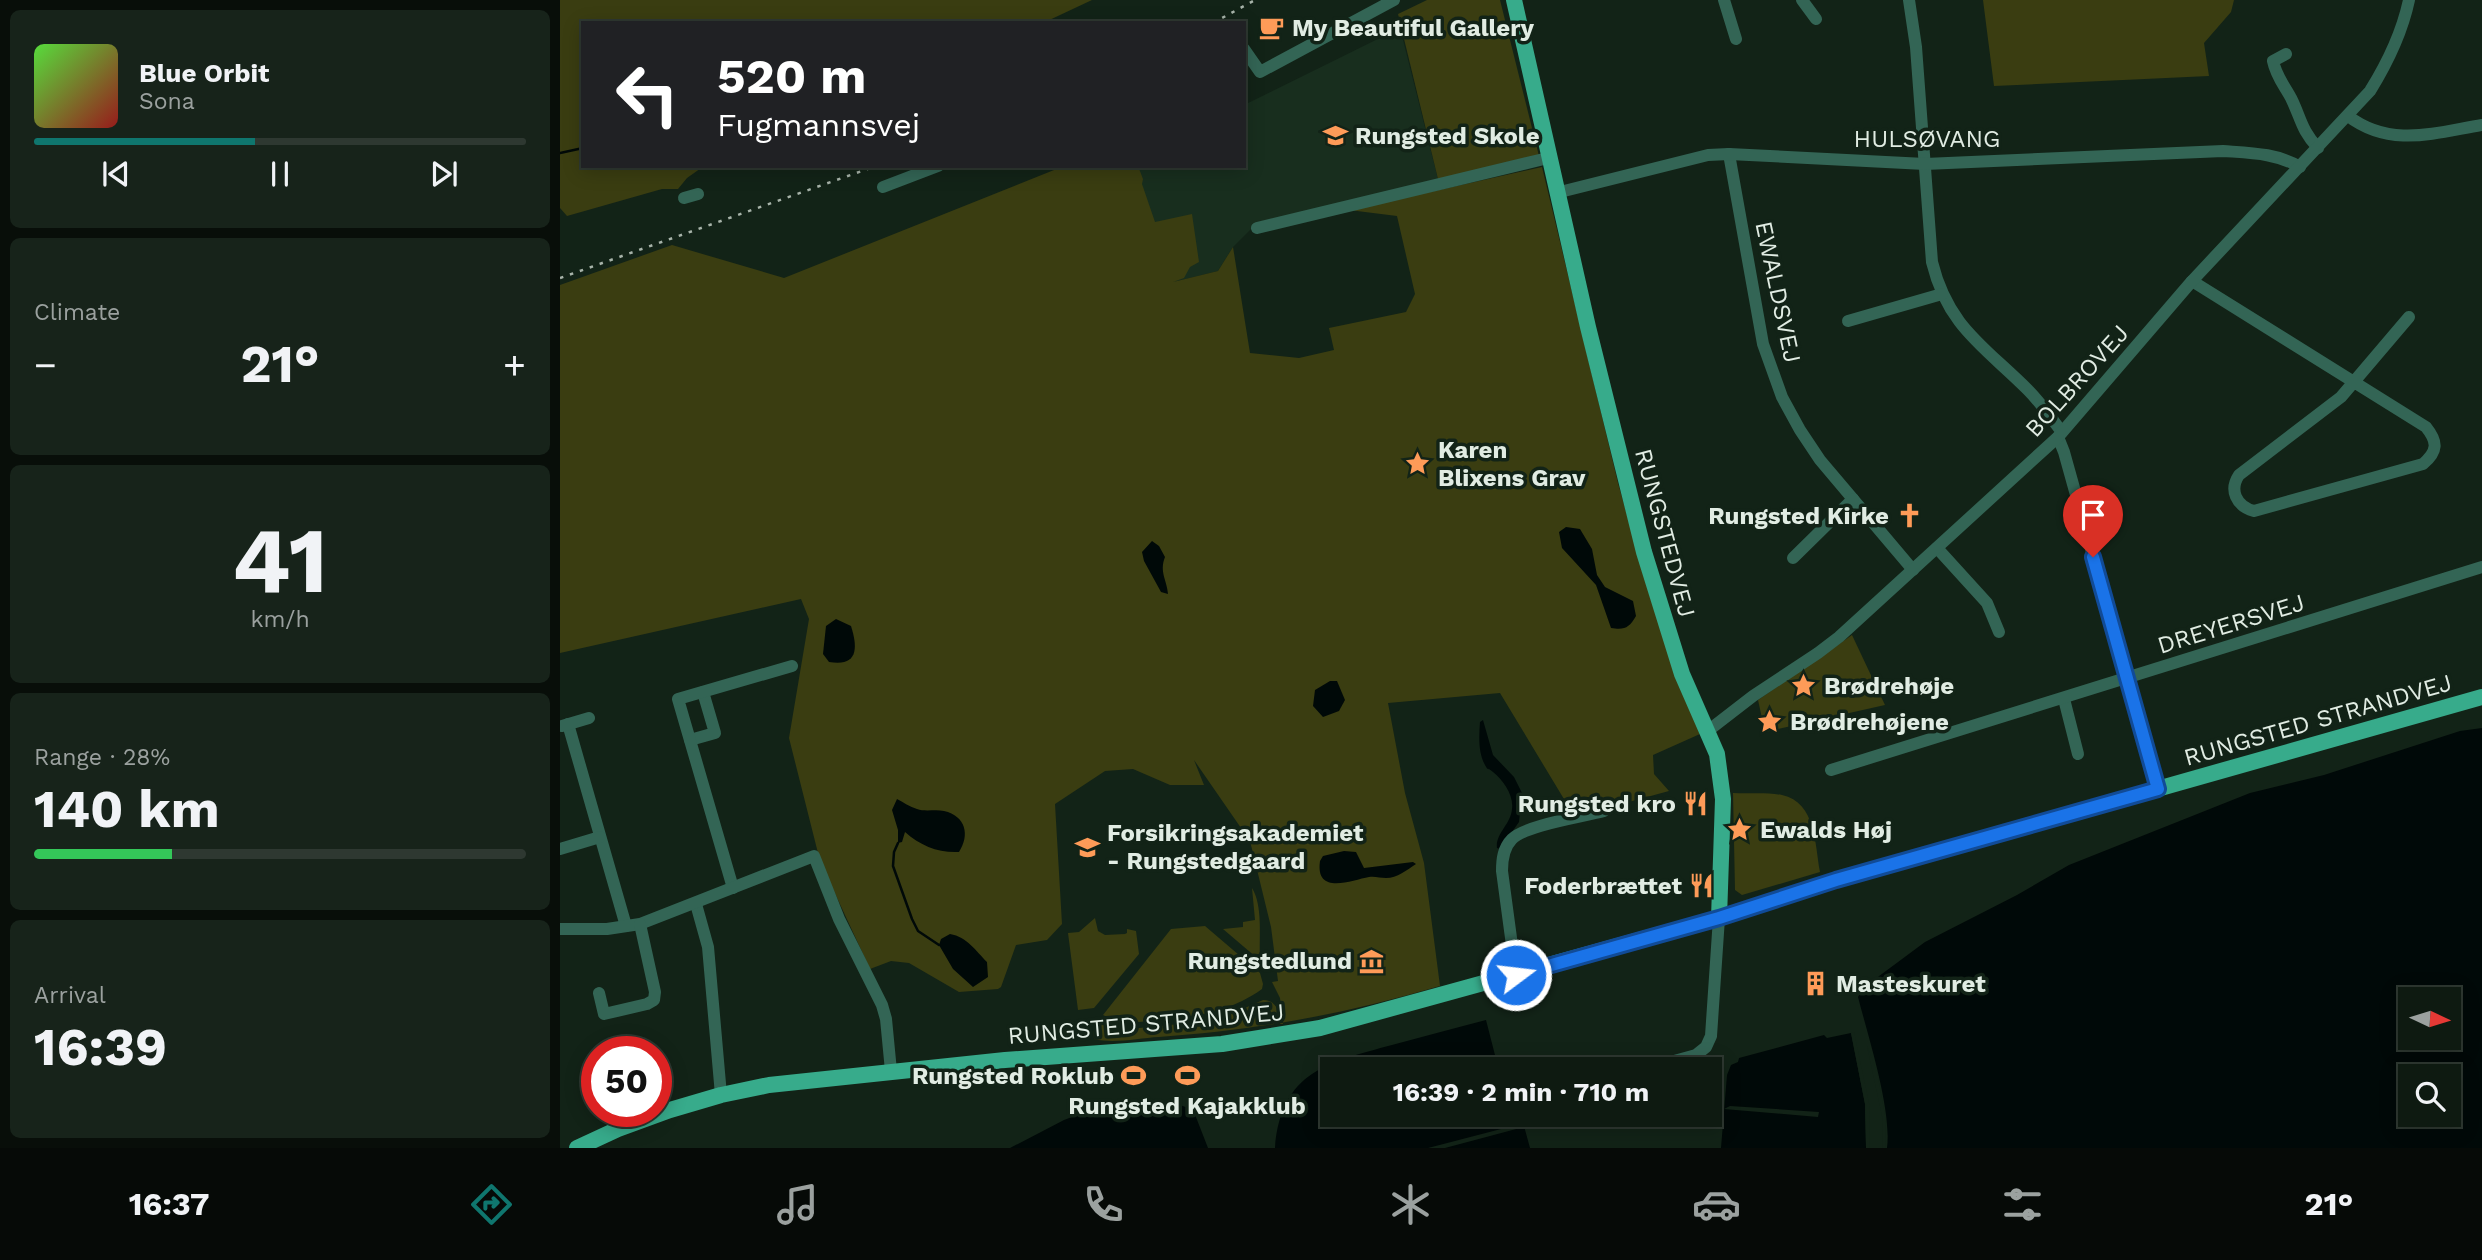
<!DOCTYPE html>
<meta charset="utf-8">
<style>
:root{--surface:#0e1a11;--page:#17231a;--text:#f1f3f6;--muted:#9ba19f;--line:#2e3831;--accent:#0f766e}
body{margin:0;font-family:"Work Sans",sans-serif;background:var(--page);color:var(--text);height:100vh;display:flex;flex-direction:column;font-size:26px;white-space:nowrap}
*{box-sizing:border-box;margin:0}
p{font-size:23px;color:var(--muted)}
.icon{flex:none;width:38px;height:38px;fill:none;stroke:currentColor;stroke-width:2;stroke-linecap:round;stroke-linejoin:round}
.map{position:relative;flex:1;overflow:hidden}
.panel{display:flex;flex-direction:column;gap:10px;padding:10px;background:#080e09;width:560px}
.panel>*{flex:none}
.top-card{position:absolute;left:21px;top:21px;width:665px;height:147px;border-radius:0px;box-shadow:0 4px 18px #0003,0 0 0 2px var(--line);background:#202124;color:#fff;overflow:hidden}
.needle{width:46px;rotate:94deg}
.tools{position:absolute;left:1838px;top:987px;display:grid;gap:14px}
.tools a{display:grid;place-items:center;width:63px;height:63px;border-radius:0px;background:var(--surface);box-shadow:0 4px 18px #0003,0 0 0 2px var(--line);font-size:35px}
.speed{position:absolute;left:21px;top:1036px;display:flex;gap:14px;font-size:35px;font-weight:700;text-align:center}
.speed>*{display:grid;place-content:center;width:91px;height:91px;border-radius:50%;background:var(--surface);box-shadow:0 4px 18px #0003,0 0 0 2px var(--line);line-height:1}
.speed .limit{border:10px solid #d22;background:#fff;color:#111}
.pin{position:absolute;display:grid;place-items:center;width:60px;height:60px;color:#fff;margin:-72px -30px;border-radius:50% 50% 50% 0;rotate:-45deg;box-shadow:0 0 7px #0007}
.pin .icon{rotate:45deg}
.me{position:absolute;width:77px;margin:-38px;rotate:75deg;stroke-linejoin:round;filter:drop-shadow(0 0 5px #0008)}
.turn{display:flex;align-items:center;gap:24px;height:147px;padding:0 21px;font-size:32px}
.turn .icon{width:91px;height:91px;stroke-width:2.5}
.turn b{display:block;font-size:49px;line-height:60px}
.big{font-size:52px;font-weight:700;line-height:1.1}
.panel .card{flex:1;display:flex;flex-direction:column;justify-content:center;gap:10px;min-width:0;padding:0 24px;border-radius:10px;background:var(--page)}
.panel .dial{align-items:center;gap:0}
.dial b{font-size:91px;line-height:1}
.song{display:flex;align-items:center;gap:21px}
.cover{width:84px;height:84px;border-radius:10px;background:linear-gradient(135deg,hsl(110 70% 55%),hsl(0 70% 35%))}
.played{height:7px;border-radius:4px;background:linear-gradient(90deg,var(--accent) 45%,var(--line) 45%)}
.keys{display:flex;justify-content:space-around;direction:ltr}
.heat{display:flex;justify-content:space-between;align-items:center;font-size:38px;direction:ltr}
.charge{height:10px;border-radius:5px;background:linear-gradient(90deg,#34c759 28%,var(--line) 0)}
.trip{position:absolute;left:760px;top:1057px;width:402px;height:70px;border-radius:0px;background:var(--surface);box-shadow:0 4px 18px #0003,0 0 0 2px var(--line);font-weight:700;line-height:70px;text-align:center}
.menu{display:flex;height:112px;justify-content:space-around;align-items:center;background:#060a07;color:var(--muted)}
.menu .icon{width:49px;height:49px}
.menu .on{color:var(--accent)}
.menu b{font-size:32px;color:var(--text)}
main{display:flex;flex:1;min-height:0}
.map>svg:first-child{display:block}
</style>
<main>
<section class="panel">
<div class="card">
<div class="song"><i class="cover"></i><div><b>Blue Orbit</b><p>Sona</p></div></div>
<div class="played"></div>
<div class="keys"><svg class="icon" aria-label="previous" viewBox="0 0 24 24"><path d="M18 5L8 12l10 7zM5 5v14"/></svg><svg class="icon" aria-label="pause" viewBox="0 0 24 24"><path d="M8 5v14M16 5v14"/></svg><svg class="icon" aria-label="next" viewBox="0 0 24 24"><path d="M6 5l10 7-10 7zM19 5v14"/></svg></div>
</div>
<div class="card"><p>Climate</p>
<div class="heat"><a>−</a><b class="big">21°</b><a>+</a></div>
</div>
<div class="card dial"><b>41</b><p>km/h</p></div>
<div class="card"><p>Range · 28%</p><b class="big">140 km</b><div class="charge"></div></div>
<div class="card"><p>Arrival</p><b class="big">16:39</b></div>
</section>
<div class="map">
<svg width="1922" height="1148" viewBox="0 0 1922 1148">
<rect width="100%" height="100%" fill="#122317"/>
<!-- built -->
<polygon fill="#182e1e" points="840,28 878,179 693,227 673,247 658,271 558,296 525,166 684,166 684,105"/>
<!-- green -->
<g fill="#3a3d11">
<polygon points="0,0 532,0 483,23 23,23 23,166 144,166 127,178 118,189 102,189 7,216 0,208"/>
<polygon points="867,0 940,0 979,156 878,179 838,14"/>
<polygon points="1423,0 1674,0 1671,12 1644,43 1649,76 1434,86"/>
<path d="M504 166H578L583 179 582 184 595 222 632 214 639 262 630 267 624 278 613 282 658 271 673 247 690 353 739 358 774 350 769 328 846 312 855 294 837 216 789 210 982 167 1058 483 1090 597 1140 734 1093 755 1094 774 1109 791 1065 803V798L1053 801 1048 807 1013 814 940 693 828 703 845 793 864 863 880 986C784 1014 699 1030 599 1037 579 1038 554 1044 534 1039L533 1027 540 1022 559 1030 640 1022 662 1018 703 1000C715 999 722 1014 720 1024H723L720 998 712 982 718 981 711 927 690 841 634 760 644 785H610L573 769 545 771 495 804 502 924 487 940 456 945 441 987 438 989 399 992 349 963 331 961 310 969 260 861 229 738 249 619 241 599 0 653V285L112 245 224 278Z"/>
<polygon points="1292,635 1325,705 1205,732 1198,700"/>
<path d="M1173 793C1188 794 1207 792 1222 795 1256 802 1255 845 1260 872L1182 895 1175 890Z"/>
<path d="M692 888C703 906 699 936 700 957L697 958 663 929 683 927V922L695 920Z"/>
<polygon points="535,918 538,931 545,935 565,934 567,933 567,929 576,931 579,954 534,1008 518,1010 508,933 519,932"/>
<path d="M645 926 700 973 703 984 702 989C660 1019 616 1018 567 1023H560L543 1015 611 929Z"/>
</g>
<!-- water -->
<g fill="#000908" fill-rule="evenodd">
<path d="M1006 527 1020 529 1032 549 1037 575 1045 587 1073 601 1076 616C1069 628 1065 630 1051 628L1036 585 1002 548 999 532Z"/>
<path d="M592 541 599 546 605 557C599 572 607 580 608 594L601 592 584 561 582 552Z"/>
<path d="M276 619 291 626C298 648 298 667 269 662L263 654 266 626Z"/>
<polygon points="770,681 777,681 785,700 779,711 763,717 753,706 755,690"/>
<path d="M923 720 933 755 954 777 962 793 959 822 940 849 937 848C935 834 951 824 952 809 954 795 943 780 933 772 926 766 929 772 925 765 918 752 919 736 920 722Z"/>
<path d="M1922 728V1148H1327C1332 1110 1308 1036 1298 997L1303 988 1365 942 1457 895 1509 865 1690 793 1764 775 1900 731ZM1850 999H1888V1038H1850ZM1850 1076H1888V1115H1850Z"/>
<path d="M337 799C343 802 350 807 357 809 365 812 376 809 384 811 406 816 410 835 399 852 378 853 361 846 345 832L342 842 338 843V830L332 810Z"/>
<path d="M784 851 796 852 804 868 853 862 856 864C847 870 837 878 826 878 820 878 815 876 809 877 792 880 755 896 760 861L763 856Z"/>
<path d="M390 934C407 937 416 951 427 962L428 977 413 987 393 969 379 945 381 939Z"/>
<path d="M926 1020 936 1059 946 1061 950 1069H772V1115H961L970 1148H715C721 1071 769 1062 832 1045 863 1037 894 1028 926 1020Z"/>
<polygon points="1291,1033 1305,1104 1306,1148 1161,1148 1167,1075 1171,1065 1178,1062 1179,1058 1264,1035 1267,1038"/>
<path d="M570 1100C591 1102 617 1099 634 1112L648 1148H450L504 1120 533 1109Z"/>
</g>
<!-- pier -->
<g fill="#122317">
<polygon points="1294,1032 1309,1103 1310,1148 1306,1148 1305,1104 1291,1033"/>
<polygon points="1307,1046 1317,1071 1325,1115 1326,1148 1323,1148 1322,1116"/>
<polygon points="1170,1106 1259,1112 1258,1117 1164,1109"/>
<polygon points="964,1123 960,1128 885,1148 868,1148"/>
</g>
<g fill="none" stroke-linecap="round" stroke-linejoin="round">
<!-- stream -->
<g stroke="#000908" stroke-width="2.5">
<polyline points="0,153 23,148"/>
<polyline points="338,843 334,852 333,866 352,919 358,931 379,945"/>
</g>
<!-- minor -->
<g stroke="#336555" stroke-width="12">
<polyline points="1164,0 1176,39"/>
<polyline points="1242,0 1256,19"/>
<path d="M1349 0 1356 47 1372 262C1388 327 1424 346 1468 390 1481 403 1491 418 1502 432"/>
<polyline points="684,49 700,72 834,0"/>
<path d="M1726 54 1713 61C1716 76 1724 85 1731 98 1741 118 1741 130 1758 148"/>
<path d="M1788 116C1830 148 1874 133 1922 125"/>
<polyline points="1169,154 1203,344 1222,397 1240,430 1260,460 1353,570"/>
<polyline points="323,187 378,166"/>
<path d="M996 193 1148 155 1169 154 1365 164 1663 151C1691 153 1716 153 1740 167"/>
<polyline points="124,198 138,194"/>
<polyline points="697,228 988,158"/>
<path d="M1632 281 1866 427C1878 442 1878 451 1863 464L1694 511C1676 506 1669 490 1679 475L1781 397 1849 317"/>
<polyline points="1288,321 1382,294"/>
<polyline points="1498,437 1504,452 1598,789"/>
<polyline points="1377,548 1427,603 1439,632"/>
<polyline points="1233,558 1293,499"/>
<polyline points="1504,699 1518,754"/>
<polyline points="8,724 66,926"/>
<polyline points="2,726 29,718"/>
<path d="M1149 730 1193 696 1258 653 1279 637 1498 437 1632 281 1810 91C1828 62 1842 33 1849 0"/>
<polyline points="130,740 155,733 143,692"/>
<polyline points="1271,770 1922,567"/>
<polyline points="0,849 40,837"/>
<polyline points="173,888 118,699 232,666"/>
<polyline points="136,904 148,947 161,1095"/>
<polyline points="0,929 47,929 80,924 254,856 279,919 322,1005 326,1019 331,1071"/>
<path d="M956 975 942 871C942 860 943 848 952 839 966 825 1022 817 1044 811"/>
<polyline points="39,993 44,1014 87,1004 94,1000 95,992 80,924"/>
<polyline points="1085,1069 1136,1055 1146,1047 1151,1036 1159,918"/>
</g>
<!-- major -->
<g stroke="#37ab8b" stroke-width="16">
<polyline points="954,0 1028,327 1084,552 1122,674 1157,754 1163,799 1159,918"/>
<polyline points="17,1148 58,1129 110,1110 161,1095 209,1085 445,1060 662,1044 760,1028 1159,918 1276,880 1922,697"/>
</g>
<!-- rail -->
<g stroke="#a7b3a9" stroke-width="2.5" stroke-dasharray="3.5 7" stroke-linecap="butt">
<polyline points="653,23 695,0"/>
<polyline points="0,278 316,166"/>
</g>
</g>
<g fill="none" stroke-linecap="round" stroke-linejoin="round">
<defs>
<polyline id="route" points="956,975 1159,918 1276,880 1598,789 1533,557"/>
</defs>
<!-- route casing -->
<use href="#route" stroke="#114b97" stroke-width="18"/>
<!-- route -->
<use href="#route" stroke="#1a73e8" stroke-width="12"/>
</g>
<!-- icons -->
<defs>
<symbol id="cafe-bare" viewBox="-9 -9 18 18"><path d="M-5.5-4.5H6V0H3Q3 3.5 0 3.5H-2.5Q-5.5 3.5-5.5 0ZM3-3.2v2h1.7v-2ZM-6 4.5H4V6H-6Z" fill="#fe9b58" stroke="#122317" stroke-width="2.5" paint-order="stroke"/></symbol>
<symbol id="school-bare" viewBox="-9 -9 18 18"><path d="M0-5L7-2L0 1L-7-2ZM-4 1L0 2.5L4 1V4Q0 6-4 4Z" fill="#fe9b58" stroke="#122317" stroke-width="2.5" paint-order="stroke"/></symbol>
<symbol id="sight-bare" viewBox="-9 -9 18 18"><path d="M0-6L1.8-2.2L6-1.7L2.9 1.2L3.7 5.4L0 3.3L-3.7 5.4L-2.9 1.2L-6-1.7L-1.8-2.2Z" fill="#fe9b58" stroke="#122317" stroke-width="2.5" paint-order="stroke"/></symbol>
<symbol id="church-bare" viewBox="-9 -9 18 18"><path d="M-1.2-6h2.4v3.5h3.3v2.4h-3.3V6h-2.4V-.1h-3.3v-2.4h3.3Z" fill="#fe9b58" stroke="#122317" stroke-width="2.5" paint-order="stroke"/></symbol>
<symbol id="restaurant-bare" viewBox="-9 -9 18 18"><path d="M-5-6h1v4h1v-4h1v4h1v-4h1v5L-1.5 .5V6h-2V.5L-5-1ZM5-6V6H3V1.5H1.5Q1.5-4 5-6Z" fill="#fe9b58" stroke="#122317" stroke-width="2.5" paint-order="stroke"/></symbol>
<symbol id="museum-bare" viewBox="-9 -9 18 18"><path d="M0-6L6-3V-2H-6V-3ZM-5-1h2V3h-2ZM-1-1h2V3h-2ZM3-1h2V3H3ZM-6 4H6V6H-6Z" fill="#fe9b58" stroke="#122317" stroke-width="2.5" paint-order="stroke"/></symbol>
<symbol id="building-bare" viewBox="-9 -9 18 18"><path d="M-4-6H4V6H1V3H-1V6H-4ZM-2.5-4.3h1.7v1.8h-1.7ZM.8-4.3h1.7v1.8H.8ZM-2.5-1h1.7V.8h-1.7ZM.8-1h1.7V.8H.8Z" fill="#fe9b58" stroke="#122317" stroke-width="2.5" paint-order="stroke"/></symbol>
<symbol id="stadium-bare" viewBox="-9 -9 18 18"><path d="M0-5a6.5 5 0 1 0 0 10a6.5 5 0 1 0 0-10ZM-3.5-1.8h7v3.6h-7Z" fill="#fe9b58" stroke="#122317" stroke-width="2.5" paint-order="stroke"/></symbol>
</defs>
<g fill-rule="evenodd">
<use href="#cafe-bare" x="694" y="10" width="35" height="35"/>
<use href="#school-bare" x="758" y="118" width="35" height="35"/>
<use href="#sight-bare" x="840" y="446" width="35" height="35"/>
<use href="#church-bare" x="1332" y="498" width="35" height="35"/>
<use href="#sight-bare" x="1226" y="668" width="35" height="35"/>
<use href="#sight-bare" x="1192" y="704" width="35" height="35"/>
<use href="#restaurant-bare" x="1118" y="786" width="35" height="35"/>
<use href="#sight-bare" x="1162" y="812" width="35" height="35"/>
<use href="#school-bare" x="510" y="830" width="35" height="35"/>
<use href="#restaurant-bare" x="1124" y="868" width="35" height="35"/>
<use href="#museum-bare" x="794" y="944" width="35" height="35"/>
<use href="#building-bare" x="1238" y="966" width="35" height="35"/>
<use href="#stadium-bare" x="610" y="1058" width="35" height="35"/>
<use href="#stadium-bare" x="556" y="1058" width="35" height="35"/>
</g>
<g text-anchor="middle" dominant-baseline="central" stroke-width="7" stroke-linejoin="round" paint-order="stroke">
<!-- poi labels -->
<g font-size="24" font-weight="bold" fill="#e1ece3" stroke="#122317" text-anchor="start">
<text x="732" y="28">My Beautiful Gallery</text>
<text x="795" y="136">Rungsted Skole</text>
<text x="878" y="450">Karen<tspan x="878" dy="28">Blixens Grav</tspan></text>
<text x="1329" y="516" text-anchor="end">Rungsted Kirke</text>
<text x="1264" y="686">Brødrehøje</text>
<text x="1230" y="722">Brødrehøjene</text>
<text x="1116" y="804" text-anchor="end">Rungsted kro</text>
<text x="1200" y="830">Ewalds Høj</text>
<text x="547" y="833">Forsikringsakademiet<tspan x="547" dy="28">- Rungstedgaard</tspan></text>
<text x="1122" y="886" text-anchor="end">Foderbrættet</text>
<text x="792" y="961" text-anchor="end">Rungstedlund</text>
<text x="1276" y="984">Masteskuret</text>
<text x="554" y="1076" text-anchor="end">Rungsted Roklub</text>
<text x="627" y="1106" text-anchor="middle">Rungsted Kajakklub</text>
</g>
<!-- street labels -->
<g font-size="24" fill="#e1ece3" stroke="#122317">
<text x="1367" y="139">HULSØVANG</text>
<text transform="translate(1218 292) rotate(78)">EWALDSVEJ</text>
<text transform="translate(1517 381) rotate(-48)">BOLBROVEJ</text>
<text transform="translate(1105 533) rotate(75)">RUNGSTEDVEJ</text>
<text transform="translate(1671 624) rotate(-17)">DREYERSVEJ</text>
<text transform="translate(1758 720) rotate(-16)">RUNGSTED STRANDVEJ</text>
<text transform="translate(586 1024) rotate(-5)">RUNGSTED STRANDVEJ</text>
</g>
</g>
</svg>
<div class="tools">
<a><svg class="needle" viewBox="-14 -14 28 28"><path d="M0-13l5 13h-10z" fill="#e53935"/><path d="M0 13l5-13h-10z" fill="#9ba19f"/></svg></a>
<a><svg class="icon" aria-label="search" viewBox="0 0 24 24"><circle cx="10" cy="10" r="6"/><path d="M15 15l6 6"/></svg></a>
</div>
<div class="speed"><div class="limit">50</div></div>
<div class="pin" style="left:1533px;top:557px;background:#d93025"><svg class="icon" aria-label="arrive" viewBox="0 0 24 24"><path d="M6 21V4h12l-3 4 3 4H6"/></svg></div>
<svg class="me" style="left:956px;top:975px" viewBox="-20 -20 40 40"><circle r="17" fill="#1a73e8" stroke="#fff" stroke-width="3"/><path d="M0-11L8 9 0 5-8 9z" fill="#fff"/></svg>
<div class="trip">16:39 · 2 min · 710 m</div>
<div class="top-card">
<div class="turn"><svg class="icon" aria-label="left" viewBox="0 0 24 24"><path d="M17 20v-9H6M10 6l-5 5 5 5"/></svg><div><b>520 m</b>Fugmannsvej</div></div>
</div>
</div>
</main>
<nav class="menu">
<b>16:37</b>
<svg class="icon on" aria-label="directions" viewBox="0 0 24 24"><path d="M12 3l9 9-9 9-9-9zM9 14v-3h6M13 9l2 2-2 2"/></svg>
<svg class="icon" aria-label="music" viewBox="0 0 24 24"><path d="M9 18V5l10-2v13"/><circle cx="6" cy="18" r="3"/><circle cx="16" cy="16" r="3"/></svg>
<svg class="icon" aria-label="phone" viewBox="0 0 24 24"><path d="M5 4h4l2 5-3 2q2 4 5 5l2-3 5 2v4C11 20 4 13 5 4z"/></svg>
<svg class="icon" aria-label="climate" viewBox="0 0 24 24"><path d="M12 3v18M4 7l16 10M4 17L20 7"/></svg>
<svg class="icon" aria-label="car" viewBox="0 0 24 24"><path d="M5 17H2v-5l4-1 3-4h7l3 4 3 1v5h-3M9 17h6M6 11h13"/><circle cx="7" cy="17" r="2"/><circle cx="17" cy="17" r="2"/></svg>
<svg class="icon" aria-label="filters" viewBox="0 0 24 24"><path d="M4 7h16M4 17h16"/><circle cx="9" cy="7" r="2"/><circle cx="15" cy="17" r="2"/></svg>
<b>21°</b>
</nav>
